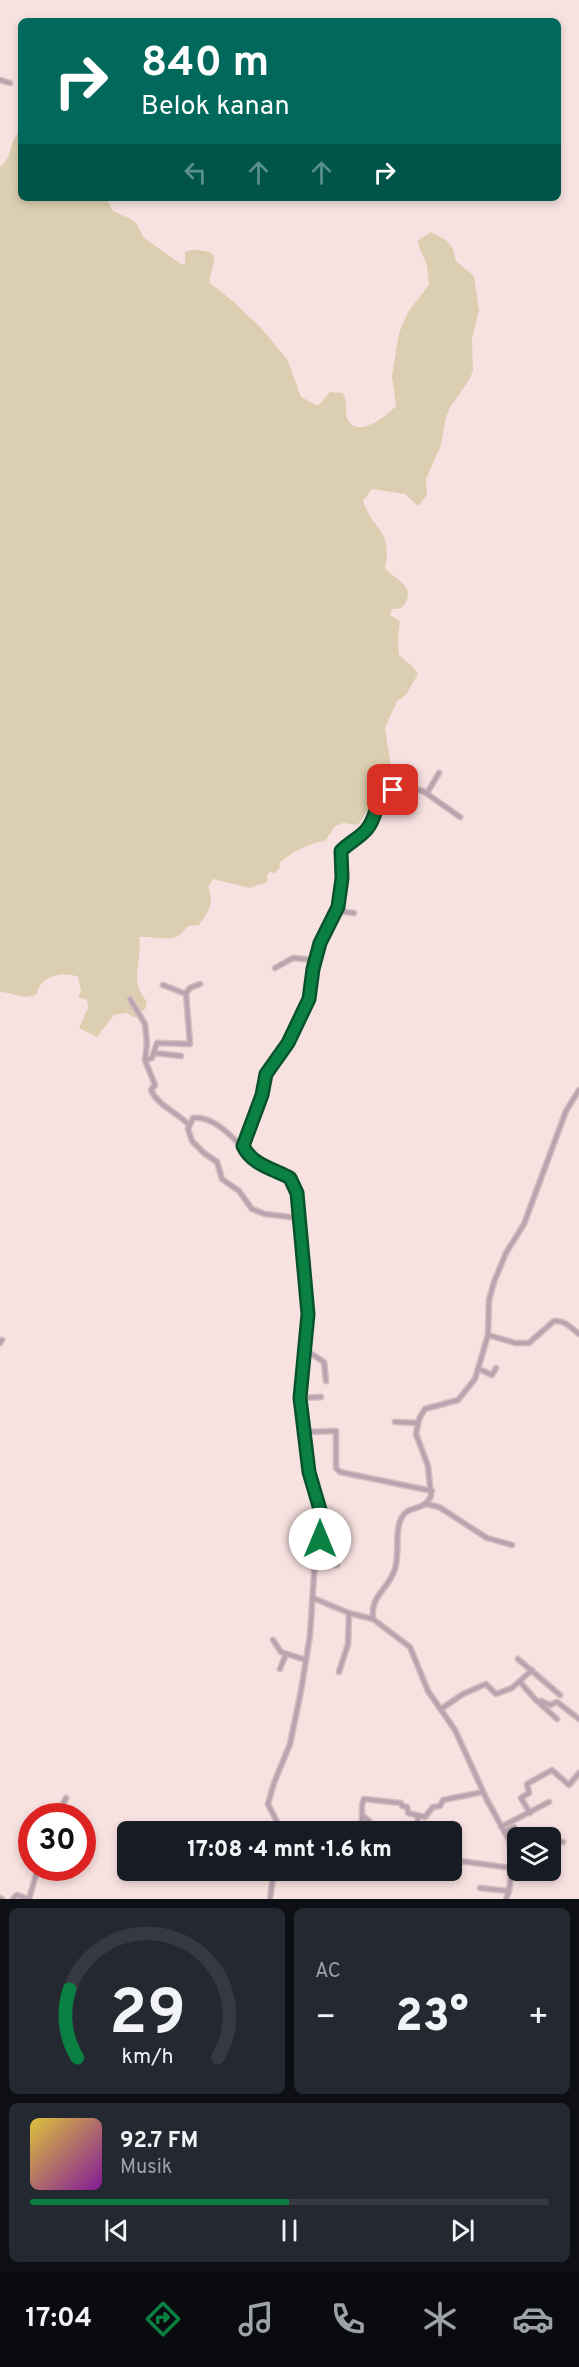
<!DOCTYPE html>
<html lang="id">
<meta charset="utf-8">
<style>
:root{--surface:#171b24;--page:#242831;--text:#f1f3f6;--muted:#9ea1a6;--line:#363941;--accent:#0b8043}
body{margin:0;font-family:Overpass,sans-serif;background:var(--page);color:var(--text);height:100vh;display:flex;flex-direction:column;font-size:22px;white-space:nowrap}
*{box-sizing:border-box;margin:0}
p{font-size:20px;color:var(--muted)}
.icon{flex:none;width:33px;height:33px;fill:none;stroke:currentColor;stroke-width:2;stroke-linecap:round;stroke-linejoin:round}
.map{position:relative;height:1899px;overflow:hidden}
.drawer{display:flex;flex-direction:column;gap:9px;padding:9px;background:#0d0f14;flex:1}
.drawer>*{flex:none}
.guide{position:absolute;left:18px;top:18px;width:543px;height:183px;border-radius:9px;box-shadow:0 3px 9px #0003;background:#00695c;color:#fff;overflow:hidden}
.buttons{position:absolute;left:507px;top:1827px;display:grid;gap:12px}
.buttons a{display:grid;place-items:center;width:54px;height:54px;border-radius:9px;background:var(--surface);box-shadow:0 3px 9px #0003;font-size:30px}
.speed{position:absolute;left:18px;top:1803px;display:flex;gap:12px;font-size:30px;font-weight:700;text-align:center}
.speed>*{display:grid;place-content:center;width:78px;height:78px;border-radius:50%;background:var(--surface);box-shadow:0 3px 9px #0003;line-height:1}
.speed .limit{border:9px solid #d22;background:#fff;color:#111}
.pin{position:absolute;display:grid;place-items:center;width:51px;height:51px;color:#fff;margin:-26px;border-radius:12px;box-shadow:0 3px 9px #0006}
.me{position:absolute;width:66px;margin:-33px;rotate:0deg;stroke-linejoin:round;filter:drop-shadow(0 0 4px #0008)}
.turn{display:flex;align-items:center;gap:21px;height:126px;padding:0 24px;font-size:27px}
.turn .icon{width:78px;height:78px;stroke-width:2.5}
.turn b{display:block;font-size:42px;line-height:51px}
.lanes{display:flex;align-items:center;height:57px;padding:0 24px;background:#0003;justify-content:center;gap:30px;direction:ltr}
.lanes .off{opacity:.35}
.big{font-size:45px;font-weight:800;line-height:1.1}
.drawer .tile{flex:1;display:flex;flex-direction:column;justify-content:center;gap:9px;min-width:0;padding:0 21px;border-radius:9px;background:var(--page)}
.drawer .dial{align-items:center;gap:0}
.dial svg{height:156px;overflow:visible;fill:none;stroke:var(--line);stroke-width:7;stroke-linecap:round;text-anchor:middle}
.dial text{fill:var(--text);stroke:none}
.song{display:flex;align-items:center;gap:18px}
.cover{width:72px;height:72px;border-radius:9px;background:linear-gradient(135deg,hsl(50 70% 55%),hsl(290 70% 35%))}
.played{height:6px;border-radius:3px;background:linear-gradient(90deg,var(--accent) 50%,var(--line) 50%)}
.keys{display:flex;justify-content:space-around;direction:ltr}
.heat{display:flex;justify-content:space-between;align-items:center;font-size:33px;direction:ltr}
.drawer .tiles{flex:1;display:grid;gap:9px;grid-template-columns:1fr 1fr}
.tile:last-child{grid-column:span 2}
.trip{position:absolute;left:117px;top:1821px;width:345px;height:60px;border-radius:9px;background:var(--surface);box-shadow:0 3px 9px #0003;font-weight:800;line-height:60px;text-align:center}
.tab-bar{display:flex;height:96px;justify-content:space-around;align-items:center;background:#090b0e;color:var(--muted)}
.tab-bar .icon{width:42px;height:42px}
.tab-bar .active{color:var(--accent)}
.tab-bar b{font-size:27px;color:var(--text)}
.map>svg:first-child{display:block}
</style>
<div class="map">
<svg width="579" height="1899" viewBox="0 0 579 1899">
<rect width="100%" height="100%" fill="#f8e2e1"/>
<!-- green -->
<path fill="#dcceb0" d="M21 131V198H106L113 211 131 219 136 223 144 238 181 264H185V252C192 249 197 250 204 251 224 253 208 272 210 283L234 302 261 328 287 359 301 397 318 406 330 392 342 393C350 403 343 411 348 420 359 439 387 415 396 406L392 376 399 333 408 312 429 285 427 266 417 241 431 232 447 241 453 249 456 261 474 276 479 311 472 338 473 371 469 380 451 406 446 417 441 445 426 479 427 495 418 506 405 494 372 489 363 501C373 531 393 529 385 568 393 578 412 584 407 599 405 608 400 609 392 609L390 615 400 621 398 640 399 655 413 667 418 674 406 695 397 701 385 728 392 773 390 781 380 792 358 825 343 823 335 826 325 841C306 844 293 852 279 863L280 867 275 873 270 872 267 875V882L250 888 213 879 208 887C215 904 209 910 199 925L188 926C185 929 182 934 178 936 169 942 150 935 139 937 143 962 128 979 147 1002L145 1009 135 1018 127 1013 114 1015 97 1037 79 1028 88 1008 87 1000 78 997 81 991 78 977C62 971 40 976 37 994 22 1001 15 992 0 992V167C13 158 9 139 21 131Z"/>
<g fill="none" stroke-linecap="round" stroke-linejoin="round">
<defs>
<g id="minor">
<polyline points="0,80 10,83"/>
<polyline points="427,793 439,773"/>
<polyline points="337,911 354,913"/>
<polyline points="275,968 293,958 315,960"/>
<polyline points="186,993 190,988 200,984"/>
<path d="M130 999 145 1024 147 1043 145 1060 155 1085 151 1090C159 1107 176 1111 189 1125"/>
<polyline points="154,1053 181,1056"/>
<polyline points="145,1060 152,1058 157,1043 190,1044 186,994 163,985"/>
<polyline points="243,1146 262,1095 266,1074 288,1043 308,999 320,943 338,907 342,878 340,856 343,850 365,832 380,800 393,790 406,787 423,791 460,817"/>
<path d="M488 1335 515 1343H529L554 1321C565 1320 571 1328 579 1334"/>
<polyline points="0,1343 2,1340"/>
<polyline points="304,1349 324,1362 326,1381"/>
<polyline points="479,1369 492,1375 496,1368"/>
<polyline points="300,1398 321,1397"/>
<polyline points="395,1422 417,1423"/>
<polyline points="304,1432 336,1431 336,1468 340,1472 432,1491"/>
<polyline points="426,1504 439,1507 487,1538 512,1545"/>
<polyline points="315,1563 337,1565"/>
<polyline points="313,1598 349,1613 373,1619 410,1647 428,1691 455,1730 487,1800 509,1840 512,1868 509,1891 506,1899"/>
<path d="M373 1619C370 1595 387 1592 395 1569 400 1553 394 1530 402 1517 408 1505 424 1512 431 1496L428 1466 416 1434 419 1419 425 1409 458 1400 475 1379 488 1335 489 1300 494 1282 506 1253 524 1224 566 1111 579 1090"/>
<polyline points="273,1640 281,1652 306,1660"/>
<polyline points="518,1659 560,1695"/>
<polyline points="280,1669 286,1654"/>
<polyline points="339,1672 348,1644 349,1613"/>
<polyline points="520,1682 535,1699 557,1719"/>
<polyline points="541,1701 550,1705 557,1702 579,1719"/>
<polyline points="441,1709 463,1694 486,1684 496,1694 512,1688 532,1670"/>
<polyline points="530,1813 521,1798 529,1793 527,1784 552,1770 569,1785 579,1773"/>
<polyline points="362,1815 370,1822 372,1832"/>
<polyline points="57,1816 66,1798"/>
<polyline points="501,1827 549,1802"/>
<polyline points="505,1831 514,1827 518,1835 532,1838"/>
<path d="M282 1832 268 1804 274 1783 290 1744 301 1691 310 1635 315 1559 321 1531 318 1499 308 1466 300 1398 308 1314 297 1193 290 1178C282 1173 272 1171 264 1166 243 1153 221 1115 193 1118L188 1129 192 1141 204 1153 217 1162 222 1179 239 1191 252 1209 265 1214 298 1218"/>
<polyline points="362,1832 362,1805 364,1799 401,1803 402,1806 407,1807 408,1813 425,1817 433,1807 440,1806 443,1800 483,1792"/>
<polyline points="416,1832 418,1816"/>
<polyline points="550,1840 563,1842"/>
<polyline points="452,1860 512,1868"/>
<polyline points="305,1870 353,1874 355,1870"/>
<polyline points="480,1888 509,1891"/>
<polyline points="0,1898 2,1899"/>
<polyline points="13,1899 17,1895 28,1899"/>
<polyline points="29,1899 38,1868"/>
<polyline points="270,1899 274,1870"/>
</g>
</defs>
<!-- minor casing -->
<use href="#minor" stroke="#d4c0bf" stroke-width="7"/>
<!-- minor -->
<use href="#minor" stroke="#b9a4af" stroke-width="4"/>
</g>
<g fill="none" stroke-linecap="round" stroke-linejoin="round">
<defs>
<path id="route" d="M320 1539 321 1513 309 1472 300 1398 308 1314 297 1193 290 1178C274 1169 252 1165 243 1146L262 1095 266 1074 288 1043 309 999 313 969 320 943 338 907 342 878 341 851C348 843 360 838 367 829 378 816 374 798 393 790"/>
</defs>
<!-- route casing -->
<use href="#route" stroke="#07532c" stroke-width="15"/>
<!-- route -->
<use href="#route" stroke="#0b8043" stroke-width="10"/>
</g>
</svg>
<div class="buttons">
<a><svg class="icon" aria-label="layers" viewBox="0 0 24 24"><path d="M12 4l9 5-9 5-9-5zM3 14l9 5 9-5"/></svg></a>
</div>
<div class="speed"><div class="limit">30</div></div>
<div class="pin" style="left:393px;top:790px;background:#d93025"><svg class="icon" aria-label="arrive" viewBox="0 0 24 24"><path d="M6 21V4h12l-3 4 3 4H6"/></svg></div>
<svg class="me" style="left:320px;top:1539px" viewBox="-20 -20 40 40"><circle r="19" fill="#fff"/><path d="M0-13L10 11 0 6-10 11z" fill="#0b8043"/></svg>
<div class="trip">17:08 · 4 mnt · 1.6 km</div>
<div class="guide">
<div class="turn"><svg class="icon" aria-label="right" viewBox="0 0 24 24"><path d="M7 20v-9h11M14 6l5 5-5 5"/></svg><div><b>840 m</b>Belok kanan</div></div>
<div class="lanes"><svg class="icon off" aria-label="left" viewBox="0 0 24 24"><path d="M17 20v-9H6M10 6l-5 5 5 5"/></svg><svg class="icon off" aria-label="ahead" viewBox="0 0 24 24"><path d="M12 20V5M6 11l6-6 6 6"/></svg><svg class="icon off" aria-label="ahead" viewBox="0 0 24 24"><path d="M12 20V5M6 11l6-6 6 6"/></svg><svg class="icon" aria-label="right" viewBox="0 0 24 24"><path d="M7 20v-9h11M14 6l5 5-5 5"/></svg></div>
</div>
</div>
<section class="drawer">
<div class="tiles">
<div class="tile dial"><svg viewBox="0 0 100 80">
<path d="M14 69A42 42 0 1 1 86 69"/>
<path d="M14 69A42 42 0 0 1 10 34" stroke="#0b8043"/>
<text x="50" y="56" font-size="32" font-weight="700">29</text>
<text x="50" y="72" font-size="11">km/h</text>
</svg></div>
<div class="tile"><p>AC</p>
<div class="heat"><a>−</a><b class="big">23°</b><a>+</a></div>
</div>
<div class="tile">
<div class="song"><i class="cover"></i><div><b>92.7 FM</b><p>Musik</p></div></div>
<div class="played"></div>
<div class="keys"><svg class="icon" aria-label="previous" viewBox="0 0 24 24"><path d="M18 5L8 12l10 7zM5 5v14"/></svg><svg class="icon" aria-label="pause" viewBox="0 0 24 24"><path d="M8 5v14M16 5v14"/></svg><svg class="icon" aria-label="next" viewBox="0 0 24 24"><path d="M6 5l10 7-10 7zM19 5v14"/></svg></div>
</div>
</div>
</section>
<nav class="tab-bar">
<b>17:04</b>
<svg class="icon active" aria-label="directions" viewBox="0 0 24 24"><path d="M12 3l9 9-9 9-9-9zM9 14v-3h6M13 9l2 2-2 2"/></svg>
<svg class="icon" aria-label="music" viewBox="0 0 24 24"><path d="M9 18V5l10-2v13"/><circle cx="6" cy="18" r="3"/><circle cx="16" cy="16" r="3"/></svg>
<svg class="icon" aria-label="phone" viewBox="0 0 24 24"><path d="M5 4h4l2 5-3 2q2 4 5 5l2-3 5 2v4C11 20 4 13 5 4z"/></svg>
<svg class="icon" aria-label="climate" viewBox="0 0 24 24"><path d="M12 3v18M4 7l16 10M4 17L20 7"/></svg>
<svg class="icon" aria-label="car" viewBox="0 0 24 24"><path d="M5 17H2v-5l4-1 3-4h7l3 4 3 1v5h-3M9 17h6M6 11h13"/><circle cx="7" cy="17" r="2"/><circle cx="17" cy="17" r="2"/></svg>
</nav>
